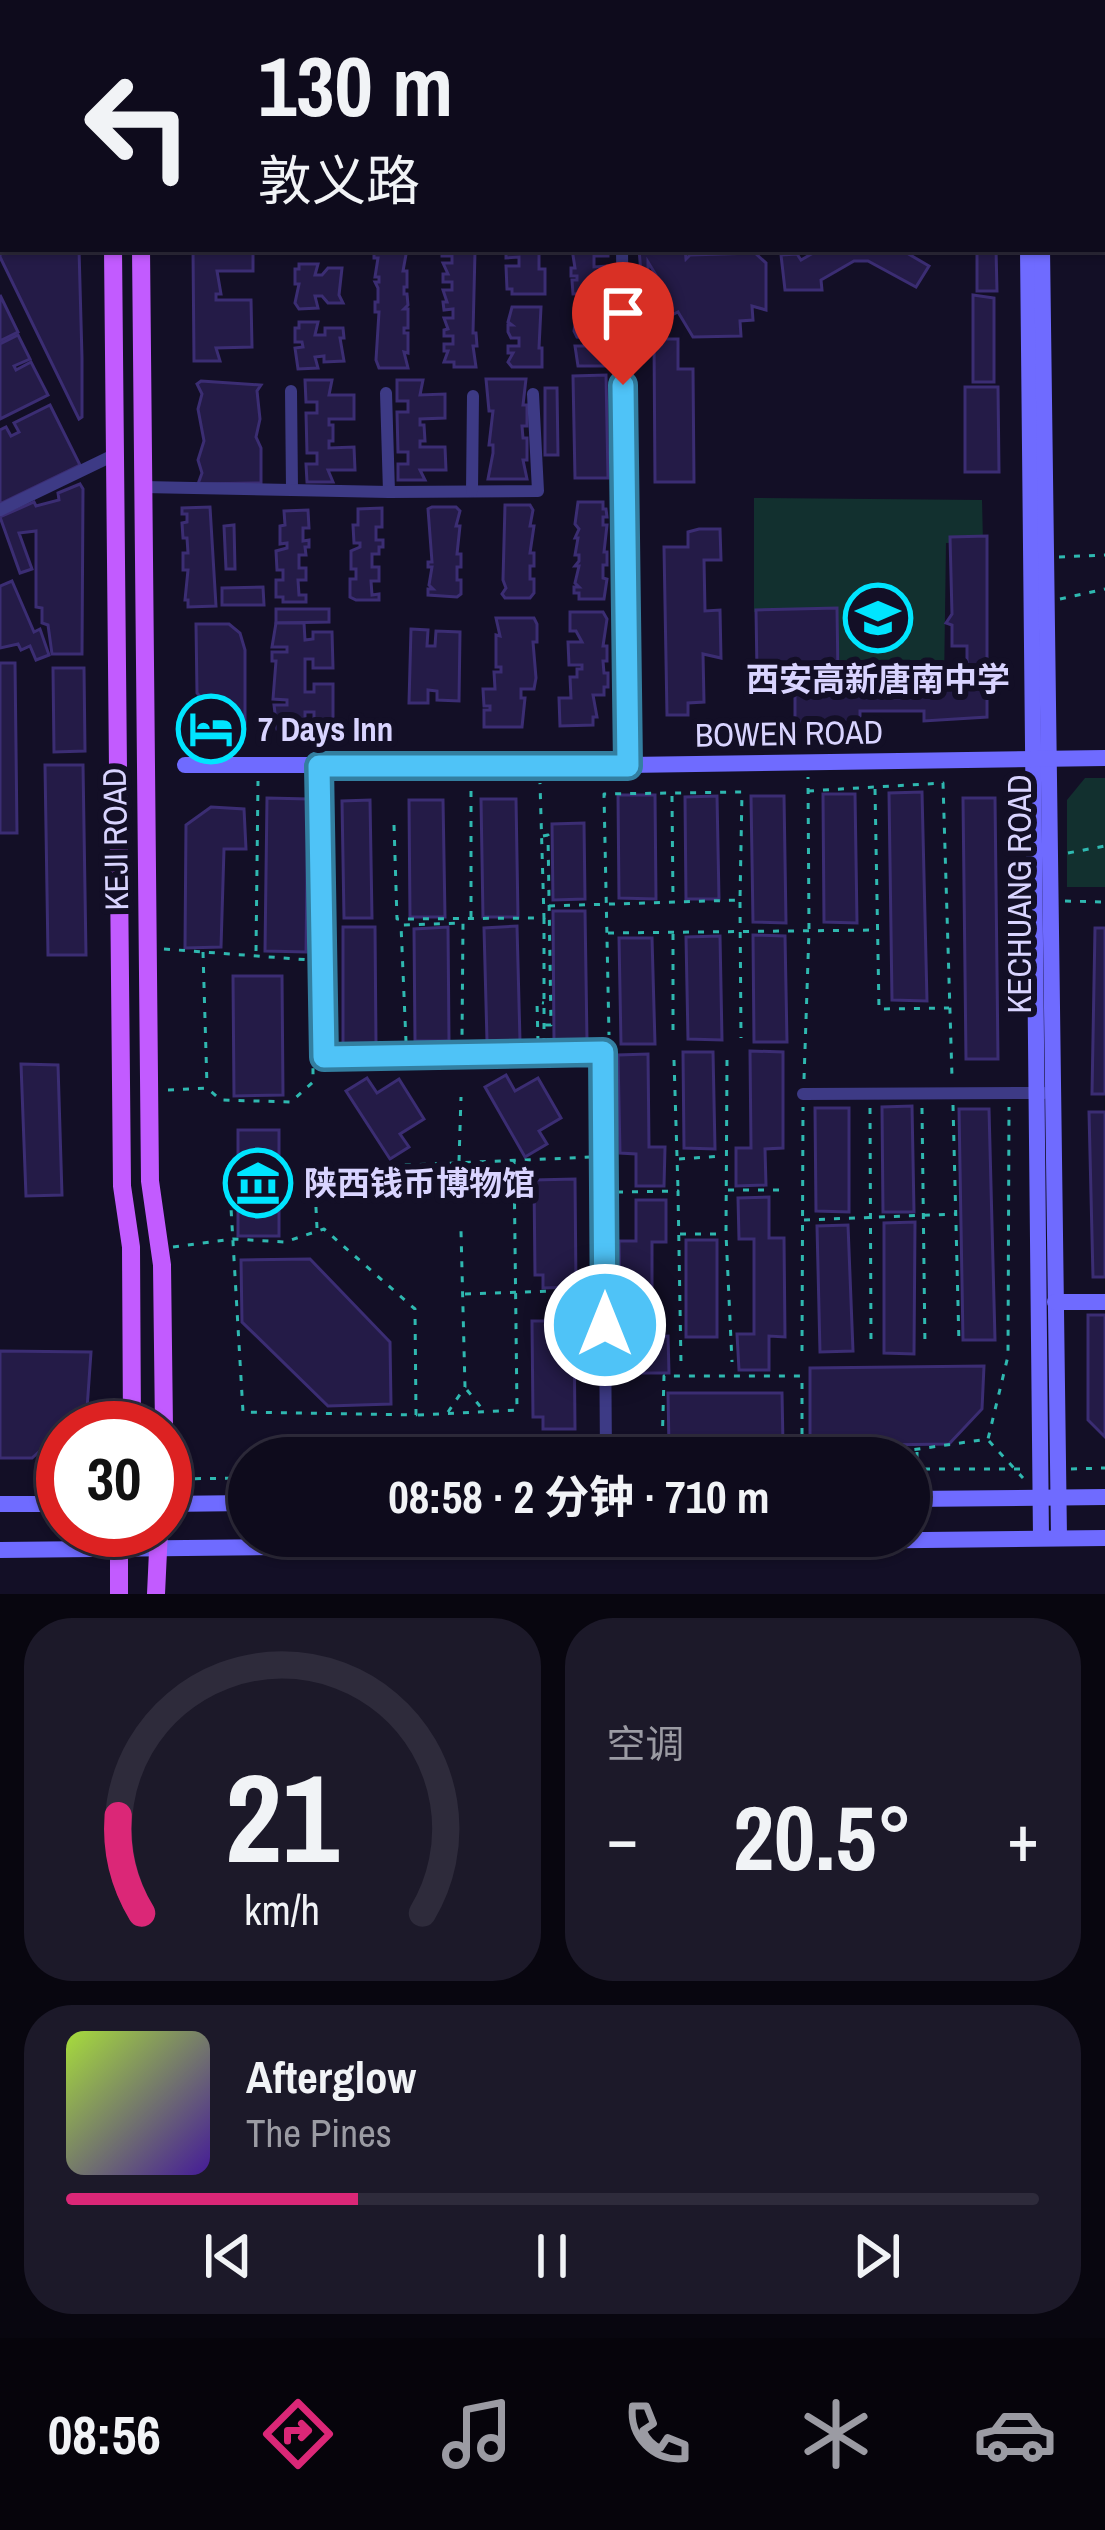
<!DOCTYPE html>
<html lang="zh">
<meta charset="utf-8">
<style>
:root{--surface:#0e0b1c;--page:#1c1929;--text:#f1f3f6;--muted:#9b9ba3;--line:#2e2b3b;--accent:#db2777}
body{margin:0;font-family:"Archivo Narrow","Noto Sans SC",sans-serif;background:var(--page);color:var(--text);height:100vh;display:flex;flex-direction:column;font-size:45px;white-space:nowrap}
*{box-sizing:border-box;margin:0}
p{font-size:39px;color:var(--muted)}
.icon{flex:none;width:66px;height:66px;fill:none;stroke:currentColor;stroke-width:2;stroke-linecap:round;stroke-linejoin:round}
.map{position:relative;height:1594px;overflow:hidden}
.side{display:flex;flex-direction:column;gap:24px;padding:24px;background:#08060f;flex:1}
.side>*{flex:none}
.top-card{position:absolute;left:0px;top:0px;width:1107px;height:252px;box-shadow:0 3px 9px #0004,0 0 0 3px var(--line);background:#0e0b1c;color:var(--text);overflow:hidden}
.speed{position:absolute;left:36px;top:1401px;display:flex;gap:24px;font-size:60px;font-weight:700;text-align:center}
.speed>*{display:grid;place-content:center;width:156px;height:156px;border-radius:50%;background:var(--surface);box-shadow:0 3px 9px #0004,0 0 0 3px var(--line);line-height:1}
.speed .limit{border:18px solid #d22;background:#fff;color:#111}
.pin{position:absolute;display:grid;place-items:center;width:102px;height:102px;color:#fff;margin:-123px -51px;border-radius:50% 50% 50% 0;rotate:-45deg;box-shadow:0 0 12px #0007}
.pin .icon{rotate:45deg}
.me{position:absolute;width:132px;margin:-66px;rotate:0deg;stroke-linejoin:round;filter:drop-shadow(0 0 9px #0008)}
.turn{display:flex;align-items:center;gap:42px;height:252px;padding:0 60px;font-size:54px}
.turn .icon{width:156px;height:156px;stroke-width:2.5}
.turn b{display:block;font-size:84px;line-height:102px}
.big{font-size:90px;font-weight:700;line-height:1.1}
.side .widget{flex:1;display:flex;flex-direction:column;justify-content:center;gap:18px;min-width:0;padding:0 42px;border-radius:48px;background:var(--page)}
.side .dial{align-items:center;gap:0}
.dial svg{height:312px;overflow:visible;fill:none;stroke:var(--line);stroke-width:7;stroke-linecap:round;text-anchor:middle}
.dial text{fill:var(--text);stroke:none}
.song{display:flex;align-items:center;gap:36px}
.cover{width:144px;height:144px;border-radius:18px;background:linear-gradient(135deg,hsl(80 70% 55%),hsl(260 70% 35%))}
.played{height:12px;border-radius:6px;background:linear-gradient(90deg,var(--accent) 30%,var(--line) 30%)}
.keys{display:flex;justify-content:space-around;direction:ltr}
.heat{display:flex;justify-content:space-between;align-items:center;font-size:66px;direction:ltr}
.side .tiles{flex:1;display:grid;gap:24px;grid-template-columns:1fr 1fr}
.widget:last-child{grid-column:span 2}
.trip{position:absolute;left:228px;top:1437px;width:702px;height:120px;border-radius:60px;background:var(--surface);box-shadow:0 3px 9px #0004,0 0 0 3px var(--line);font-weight:700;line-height:120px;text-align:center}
.menu{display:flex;height:192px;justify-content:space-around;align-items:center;background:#06040b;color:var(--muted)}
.menu .icon{width:84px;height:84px}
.menu .current{color:var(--accent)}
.menu b{font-size:54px;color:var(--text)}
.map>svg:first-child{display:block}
</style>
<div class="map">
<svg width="1105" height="1594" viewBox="0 0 1105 1594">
<rect width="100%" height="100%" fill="#130f26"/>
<!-- green -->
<g fill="#12302f">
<polygon points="754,498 982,500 983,542 946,543 944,685 840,686 838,613 754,612"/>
<polygon points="1085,778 1105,778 1105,887 1067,887 1067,800"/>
</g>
<!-- building -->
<g fill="#241b47" stroke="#3b2d73" stroke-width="3">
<polygon points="2,208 3,249 79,249 82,358 82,417 79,419 0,257"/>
<polygon points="193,249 253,249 253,271 217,271 221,294 216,294 216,300 251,300 252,347 216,348 220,361 194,361"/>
<polygon points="378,249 407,249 403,271 407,271 407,287 404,287 404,294 407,294 408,305 404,309 408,309 408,328 404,328 404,333 408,333 408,353 404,352 408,368 379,368 376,360 379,312 375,312 375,302 378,302 378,288 375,282 379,282 379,277 375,277 378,258 374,258 374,252"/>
<polygon points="472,249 475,251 473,333 476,333 477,346 473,346 476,367 454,367 454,362 444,362 448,351 444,351 444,344 453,344 453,336 444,336 444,330 448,329 444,318 453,318 453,309 444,310 443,302 447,302 443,290 452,290 452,282 443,282 443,274 448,274 443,263 452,263 452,256 442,256 442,250"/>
<polygon points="506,249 543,249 539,253 539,269 545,269 545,294 512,294 512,289 507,289 506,266 519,266 519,257 506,258"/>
<polygon points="572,249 608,249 608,256 594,256 594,267 607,266 608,293 573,294 572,280 577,280 577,276 571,276 571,268 575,268"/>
<polygon points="639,249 685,249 686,259 690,255 755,253 766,263 766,310 752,306 753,320 740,321 741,336 693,337 678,312 668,317 670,322 651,321 651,292 662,285 648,262 648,273 641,274"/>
<polygon points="820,249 900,249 929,266 916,287 868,261 854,261 821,280 822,290 785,290 781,255 797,254 801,260"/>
<polygon points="977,249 996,249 997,291 977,291"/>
<polygon points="299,264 318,264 315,275 322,275 328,268 342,268 339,295 343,303 328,303 322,296 315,296 318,308 299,309 295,303 299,284 295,284 295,269 299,269"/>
<polygon points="0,295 18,332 0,341"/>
<polygon points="973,295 994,298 994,382 973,382"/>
<polygon points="512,307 541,307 539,348 542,348 542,367 512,367 508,362 513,353 508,353 508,346 519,346 519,338 511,338 508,332 508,325 512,325 508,322"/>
<polygon points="578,307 608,307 605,347 609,348 609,366 578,366 575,346 585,346 585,338 577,337 574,331"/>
<polygon points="299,322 318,322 315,335 325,335 325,328 343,328 344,338 340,338 344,361 324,362 324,356 315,357 318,368 298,369 295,348 303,347 302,342 295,342 295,328 299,328"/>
<polygon points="18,335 30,359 14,366 16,370 31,362 48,395 0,419 0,344"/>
<polygon points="654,339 678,339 678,369 693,369 694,482 655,482"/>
<polygon points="606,375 608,478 575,478 573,376"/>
<polygon points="486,379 526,379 523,405 527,405 527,426 522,426 523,438 527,438 527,460 523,460 527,479 488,479 493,453 493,445 489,445 493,411 489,411"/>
<polygon points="305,380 332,380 329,395 354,395 354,419 329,419 329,425 333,425 333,441 329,441 329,448 354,447 355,470 328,470 333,482 307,482 306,464 317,464 317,453 307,453 306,413 317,413 317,402 306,402"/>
<polygon points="397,380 423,380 420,395 445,394 445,418 420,419 420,425 424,425 425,441 420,441 420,447 445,447 446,470 420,470 425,480 398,480 398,464 408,464 408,452 398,452 397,412 408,412 408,401 397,401"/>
<polygon points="201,381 261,385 257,391 260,419 256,437 261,448 261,483 198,484 202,473 198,460 204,441 198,409 202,394 197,384"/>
<polygon points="965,387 998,387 999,472 965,472"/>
<polygon points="545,388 557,388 558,455 545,455"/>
<polygon points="50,405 80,465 0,504 0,430 6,427 11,436 19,432 14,423"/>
<polygon points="80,484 83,489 82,654 52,654 48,625 42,623 42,608 36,607 36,531 19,533 32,569 20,573 0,517 34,502 36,506 59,500 58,493"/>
<polygon points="578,502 603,502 603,509 606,509 607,517 603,517 603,525 607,525 604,552 607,552 607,565 603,565 603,578 607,579 604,599 579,599 579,593 574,593 574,587 579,587 575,583 579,566 575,566 579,561 579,555 575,555 578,538 575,538 579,529 575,524"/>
<polygon points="505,505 530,505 533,510 530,526 534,526 530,553 534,553 534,566 530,566 530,579 534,579 534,593 530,598 505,598 502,594 506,588 503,580"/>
<polygon points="210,507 216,606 188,607 188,600 185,600 188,570 183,570 183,553 188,553 187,538 183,538 182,523 187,522 187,514 182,514 182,508"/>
<polygon points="432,507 456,507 460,511 456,526 460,526 457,554 461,554 461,567 457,567 457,580 461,580 461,594 457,597 428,595 428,589 433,589 429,585 432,567 428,567 428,562 432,562 428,509"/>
<polygon points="382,508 382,527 376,527 376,540 383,540 383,547 379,547 379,554 372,554 372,567 379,567 379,581 371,581 372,595 379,594 379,600 356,600 350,597 350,579 356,579 356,569 351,569 351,551 360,547 360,543 354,543 353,525 358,525 358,509"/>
<polygon points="308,510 309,528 303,528 303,541 309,540 309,547 305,547 306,555 299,555 299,568 306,568 306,580 298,580 299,595 306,595 306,602 283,602 283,597 276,597 276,580 283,580 283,570 277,570 276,551 287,548 287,543 280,544 280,526 285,525 284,511"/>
<polygon points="234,525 235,569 226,569 224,526"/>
<polygon points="699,529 720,529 721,560 704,560 705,611 720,610 721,658 703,654 704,702 688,703 688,715 667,715 664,547 688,547 688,532"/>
<polygon points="987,536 987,717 924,721 924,711 860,711 860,721 795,722 795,685 819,685 819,678 804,677 804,670 757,671 756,610 837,608 838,675 826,676 827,687 967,681 967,646 952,646 952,625 946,623 952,614 950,537"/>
<polygon points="12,581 34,632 40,629 49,655 36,660 30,646 21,650 18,644 0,648 0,586"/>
<polygon points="263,587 264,605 222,605 222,588"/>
<polygon points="276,609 329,609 329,622 276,623"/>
<polygon points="570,612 603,612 607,619 603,646 607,646 607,661 603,661 604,673 608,673 608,687 604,687 604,695 593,695 597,717 593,717 593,725 560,726 559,698 571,698 570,677 577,677 577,669 582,669 582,665 569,665 568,642 582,642 576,631 570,631"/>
<polygon points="496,618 534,618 537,624 537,642 533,642 536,678 534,689 521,689 521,698 525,698 522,727 484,727 484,710 490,710 490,706 484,706 483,689 495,689 494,672 501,672 501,667 496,667 496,635 500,636"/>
<polygon points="276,623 304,623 305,640 313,639 313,632 332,632 333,668 313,668 313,659 305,659 305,692 314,692 314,684 333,684 333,720 314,720 314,712 305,712 305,728 277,729 274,705 287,705 287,700 273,699 276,661 272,661 272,652 287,652 287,647 272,647"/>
<polygon points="196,624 229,624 240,633 245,650 245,724 220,723 201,703 204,701 197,693"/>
<polygon points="411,629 428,630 427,646 435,646 436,631 460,632 459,701 437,700 437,691 428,690 428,703 409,703"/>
<polygon points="0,663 15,663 17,833 0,833"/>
<polygon points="53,668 84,668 85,751 54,752"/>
<polygon points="45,765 83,765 86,955 48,955"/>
<polygon points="922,792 927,1001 892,1000 889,793"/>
<polygon points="823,794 855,794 857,923 824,922"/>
<polygon points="618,795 655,795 656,899 619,898"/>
<polygon points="717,796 719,899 686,899 685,797"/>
<polygon points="751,796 784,796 786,923 753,922"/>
<polygon points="267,798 308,799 306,952 265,951"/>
<polygon points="963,798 995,798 998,1059 966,1059"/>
<polygon points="481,799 516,799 518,917 483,917"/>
<polygon points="370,800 372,918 344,918 342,801"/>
<polygon points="409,800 443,800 445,917 410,917"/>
<polygon points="211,807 244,809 246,849 224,849 221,947 185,948 186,825"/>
<polygon points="584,823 585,899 553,900 552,824"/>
<polygon points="553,911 585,911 587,1041 554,1041"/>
<polygon points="517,926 520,1041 487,1041 484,928"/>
<polygon points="343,927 375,927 376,1044 343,1045"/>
<polygon points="448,927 449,1041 415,1041 414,929"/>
<polygon points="1095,928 1105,928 1105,1094 1092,1094"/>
<polygon points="753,935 785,936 787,1042 754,1042"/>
<polygon points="720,936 722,1040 688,1039 686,937"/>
<polygon points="619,938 652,938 655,1044 621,1044"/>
<polygon points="233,976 282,976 283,1095 234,1096"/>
<polygon points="750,1051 783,1052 783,1148 765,1149 766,1185 736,1186 736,1148 751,1148"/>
<polygon points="683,1052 713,1052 715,1149 684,1148"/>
<polygon points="648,1054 649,1147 665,1147 664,1186 636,1186 636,1154 620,1153 618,1055"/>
<polygon points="21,1064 58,1065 62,1195 26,1196"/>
<polygon points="506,1075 515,1091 538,1078 561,1118 539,1131 547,1144 525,1157 485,1087"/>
<polygon points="367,1078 377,1093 399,1079 424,1119 400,1134 409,1147 390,1159 346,1091"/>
<polygon points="912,1106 914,1212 883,1212 882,1107"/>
<polygon points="815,1108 849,1108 849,1212 816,1211"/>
<polygon points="959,1109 989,1109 995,1340 963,1340"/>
<polygon points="1089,1112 1105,1112 1105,1277 1093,1277"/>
<rect x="238" y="1130" width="41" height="106"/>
<polygon points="575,1179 576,1287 543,1288 543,1275 535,1275 534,1180"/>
<polygon points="769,1197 769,1238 784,1238 785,1337 769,1336 769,1370 739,1370 737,1334 754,1334 754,1239 739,1239 738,1198"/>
<polygon points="636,1200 666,1200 666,1242 652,1242 652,1337 668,1336 669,1373 638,1373 638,1341 621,1341 619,1241 636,1241"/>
<polygon points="915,1222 914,1354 884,1353 884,1223"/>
<polygon points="848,1225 853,1351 820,1352 817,1226"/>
<rect x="686" y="1240" width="31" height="97"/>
<polygon points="310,1259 390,1342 391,1404 328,1406 242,1322 241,1260"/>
<polygon points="1088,1315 1105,1315 1105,1437 1088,1420"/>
<polygon points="532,1321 574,1321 575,1429 543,1429 543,1417 533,1417"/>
<polygon points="0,1351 91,1352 87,1409 32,1458 0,1458"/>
<polygon points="984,1366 982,1409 949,1444 810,1446 810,1368"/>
<polygon points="668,1393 782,1393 783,1444 669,1446"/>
</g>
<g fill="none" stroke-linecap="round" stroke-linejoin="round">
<!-- path -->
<g stroke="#2fb8b0" stroke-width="3" stroke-dasharray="6 9" stroke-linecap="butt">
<polyline points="1059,557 1105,555"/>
<polyline points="1060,599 1105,589"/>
<polyline points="875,789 879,1009 949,1008"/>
<polyline points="808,791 943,783 952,1077"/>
<polyline points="672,796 673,901"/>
<polyline points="394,825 397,919 544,918 540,783"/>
<polyline points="543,836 548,835 551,1025 544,1025"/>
<polyline points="1068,853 1105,846"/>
<polyline points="1065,901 1105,902"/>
<polyline points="740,902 741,1038"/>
<polyline points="549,906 740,900 742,792 604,794 609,1035"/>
<polyline points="471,917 471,782"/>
<polyline points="544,918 544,1039"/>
<polyline points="608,933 875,930"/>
<polyline points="673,934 673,1037"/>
<polyline points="164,949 310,960"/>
<polyline points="256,951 258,781"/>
<polyline points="203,952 207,1086"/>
<polyline points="406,1042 401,925 463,923 462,1040"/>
<polyline points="538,1042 537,1002 544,1003"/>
<polyline points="674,1060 678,1189"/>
<polyline points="727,1060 726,1234 732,1362"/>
<polyline points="804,1079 809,931 808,777"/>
<polyline points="168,1090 207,1088 221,1100 291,1102 313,1082 313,1063"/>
<polyline points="953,1105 959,1344"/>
<polyline points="870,1108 871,1345"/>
<polyline points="922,1108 925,1348"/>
<polyline points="679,1159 723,1156"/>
<polyline points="459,1161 461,1097"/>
<polyline points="728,1190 784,1190"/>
<polyline points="617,1192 678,1191 681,1364"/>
<polyline points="804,1220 956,1214"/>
<polyline points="317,1228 314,1169 593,1157"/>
<polyline points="680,1234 725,1234"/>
<polyline points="173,1247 233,1239 285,1242 324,1229 415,1309 416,1415 243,1412 228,1157"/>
<polyline points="465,1294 583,1290"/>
<polyline points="802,1351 803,1107"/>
<polyline points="467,1390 483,1410"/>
<polyline points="448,1412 465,1387 461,1231"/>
<polyline points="418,1415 517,1410 514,1160"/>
<polyline points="989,1441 1023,1478"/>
<polyline points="802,1447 662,1451 664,1376 802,1376 802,1458"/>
<polyline points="917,1452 917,1485"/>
<polyline points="625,1458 631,1448 660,1451"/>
<polyline points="855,1458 988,1439 1008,1356 1009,1107"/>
<polyline points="909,1469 1025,1469"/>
<polyline points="1071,1469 1105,1468"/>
<polyline points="165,1479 249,1478"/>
</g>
<!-- street -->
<g stroke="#3d3a85" stroke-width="12">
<polyline points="620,0 620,3"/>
<polyline points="622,249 628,765"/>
<polyline points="291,391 292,489"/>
<polyline points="386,393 389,492"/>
<polyline points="143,487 389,492 538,491 533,394"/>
<polyline points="472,491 473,396"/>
<polyline points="0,510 116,454"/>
<polyline points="319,766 324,1057 603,1052 606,1458"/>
<polyline points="803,1094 1044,1093"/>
</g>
<!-- secondary -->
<g stroke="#6f6bff" stroke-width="16">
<polyline points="1026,0 1026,3"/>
<polyline points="1040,0 1040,3"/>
<polyline points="1028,249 1041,1538"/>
<polyline points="1042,249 1059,1538"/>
<polyline points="185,765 628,765 1105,758"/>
<polyline points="1055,1302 1105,1302"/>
<polyline points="909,1499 1105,1497"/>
<polyline points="0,1504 63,1504"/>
<polyline points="165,1504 249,1503"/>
<polyline points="0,1550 1105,1538"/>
</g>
<!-- primary -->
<g stroke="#c25bff" stroke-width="18">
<polyline points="109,0 110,3"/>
<polyline points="138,0 138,3"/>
<polyline points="113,249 122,1186 131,1247 132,1428"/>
<polyline points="141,249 150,1181 162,1265 164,1428"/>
<polyline points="119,1594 119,1549 125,1530"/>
<polyline points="156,1594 159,1530"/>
</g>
</g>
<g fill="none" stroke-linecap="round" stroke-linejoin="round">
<defs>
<polyline id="route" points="605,1325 603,1052 324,1057 319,766 628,766 623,385"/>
</defs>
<!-- route casing -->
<use href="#route" stroke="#337fa1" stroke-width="30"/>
<!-- route -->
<use href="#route" stroke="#4fc3f7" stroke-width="21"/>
</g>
<!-- icons -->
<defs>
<symbol id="school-ring" viewBox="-11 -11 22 22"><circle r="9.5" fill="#130f26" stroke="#00e5ff" stroke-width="1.5"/><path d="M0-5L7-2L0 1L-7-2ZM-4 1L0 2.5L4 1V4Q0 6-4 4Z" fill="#00e5ff"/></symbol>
<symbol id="hotel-ring" viewBox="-11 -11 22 22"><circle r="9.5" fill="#130f26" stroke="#00e5ff" stroke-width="1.5"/><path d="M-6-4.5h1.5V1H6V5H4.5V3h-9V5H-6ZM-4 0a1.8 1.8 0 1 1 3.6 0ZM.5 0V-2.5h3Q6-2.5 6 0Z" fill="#00e5ff"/></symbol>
<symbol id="museum-ring" viewBox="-11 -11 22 22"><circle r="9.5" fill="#130f26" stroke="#00e5ff" stroke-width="1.5"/><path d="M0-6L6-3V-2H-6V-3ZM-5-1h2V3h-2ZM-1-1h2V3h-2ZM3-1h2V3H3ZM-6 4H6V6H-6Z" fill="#00e5ff"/></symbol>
</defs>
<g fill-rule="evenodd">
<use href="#school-ring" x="840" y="580" width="76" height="76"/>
<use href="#hotel-ring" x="173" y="691" width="76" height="76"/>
<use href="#museum-ring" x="220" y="1145" width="76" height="76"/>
</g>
<g text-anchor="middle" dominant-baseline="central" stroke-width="12" stroke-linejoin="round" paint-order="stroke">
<!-- poi labels -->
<g font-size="33" font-weight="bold" fill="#d9d4ff" stroke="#130f26" text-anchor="start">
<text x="878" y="679" text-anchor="middle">西安高新唐南中学</text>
<text x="258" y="729">7 Days Inn</text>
<text x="304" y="1183">陕西钱币博物馆</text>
</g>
<!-- street labels -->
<g font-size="33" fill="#d9d4ff" stroke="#130f26">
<text transform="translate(789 733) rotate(-1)">BOWEN ROAD</text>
<text transform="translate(115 839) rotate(-91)">KEJI ROAD</text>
<text transform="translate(1019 894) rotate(-90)">KECHUANG ROAD</text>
</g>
</g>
</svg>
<div class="speed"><div class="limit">30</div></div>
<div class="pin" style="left:623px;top:385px;background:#d93025"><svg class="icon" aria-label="arrive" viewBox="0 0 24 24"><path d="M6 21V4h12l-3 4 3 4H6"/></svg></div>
<svg class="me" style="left:605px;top:1325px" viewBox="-20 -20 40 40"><circle r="17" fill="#4fc3f7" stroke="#fff" stroke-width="3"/><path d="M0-11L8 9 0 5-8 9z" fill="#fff"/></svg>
<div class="trip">08:58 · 2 分钟 · 710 m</div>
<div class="top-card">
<div class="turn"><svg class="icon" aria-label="left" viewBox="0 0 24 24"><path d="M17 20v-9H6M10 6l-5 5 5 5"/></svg><div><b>130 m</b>敦义路</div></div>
</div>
</div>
<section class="side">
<div class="tiles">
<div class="widget dial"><svg viewBox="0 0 100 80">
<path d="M14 69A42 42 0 1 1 86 69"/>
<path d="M14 69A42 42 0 0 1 8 44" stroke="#db2777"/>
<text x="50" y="56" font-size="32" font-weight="700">21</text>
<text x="50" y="72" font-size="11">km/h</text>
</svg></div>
<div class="widget"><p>空调</p>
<div class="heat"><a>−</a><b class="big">20.5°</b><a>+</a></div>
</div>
<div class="widget">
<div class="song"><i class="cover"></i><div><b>Afterglow</b><p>The Pines</p></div></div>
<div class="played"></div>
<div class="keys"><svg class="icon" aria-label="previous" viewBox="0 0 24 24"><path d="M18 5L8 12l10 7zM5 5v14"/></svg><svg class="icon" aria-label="pause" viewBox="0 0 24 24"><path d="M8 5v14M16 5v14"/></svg><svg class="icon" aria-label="next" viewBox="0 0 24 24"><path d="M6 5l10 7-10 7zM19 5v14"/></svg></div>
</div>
</div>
</section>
<nav class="menu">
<b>08:56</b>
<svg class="icon current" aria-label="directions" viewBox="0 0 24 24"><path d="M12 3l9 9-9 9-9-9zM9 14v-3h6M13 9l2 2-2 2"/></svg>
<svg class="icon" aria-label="music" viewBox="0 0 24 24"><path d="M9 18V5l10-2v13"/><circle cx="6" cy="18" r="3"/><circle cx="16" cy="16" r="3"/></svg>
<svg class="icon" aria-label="phone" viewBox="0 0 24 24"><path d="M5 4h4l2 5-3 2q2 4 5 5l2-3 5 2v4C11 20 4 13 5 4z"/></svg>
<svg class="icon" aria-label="climate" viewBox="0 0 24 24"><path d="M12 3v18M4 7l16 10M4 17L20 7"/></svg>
<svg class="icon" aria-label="car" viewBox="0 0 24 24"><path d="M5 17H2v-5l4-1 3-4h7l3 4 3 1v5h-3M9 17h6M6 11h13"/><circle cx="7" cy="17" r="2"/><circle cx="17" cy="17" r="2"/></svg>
</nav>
